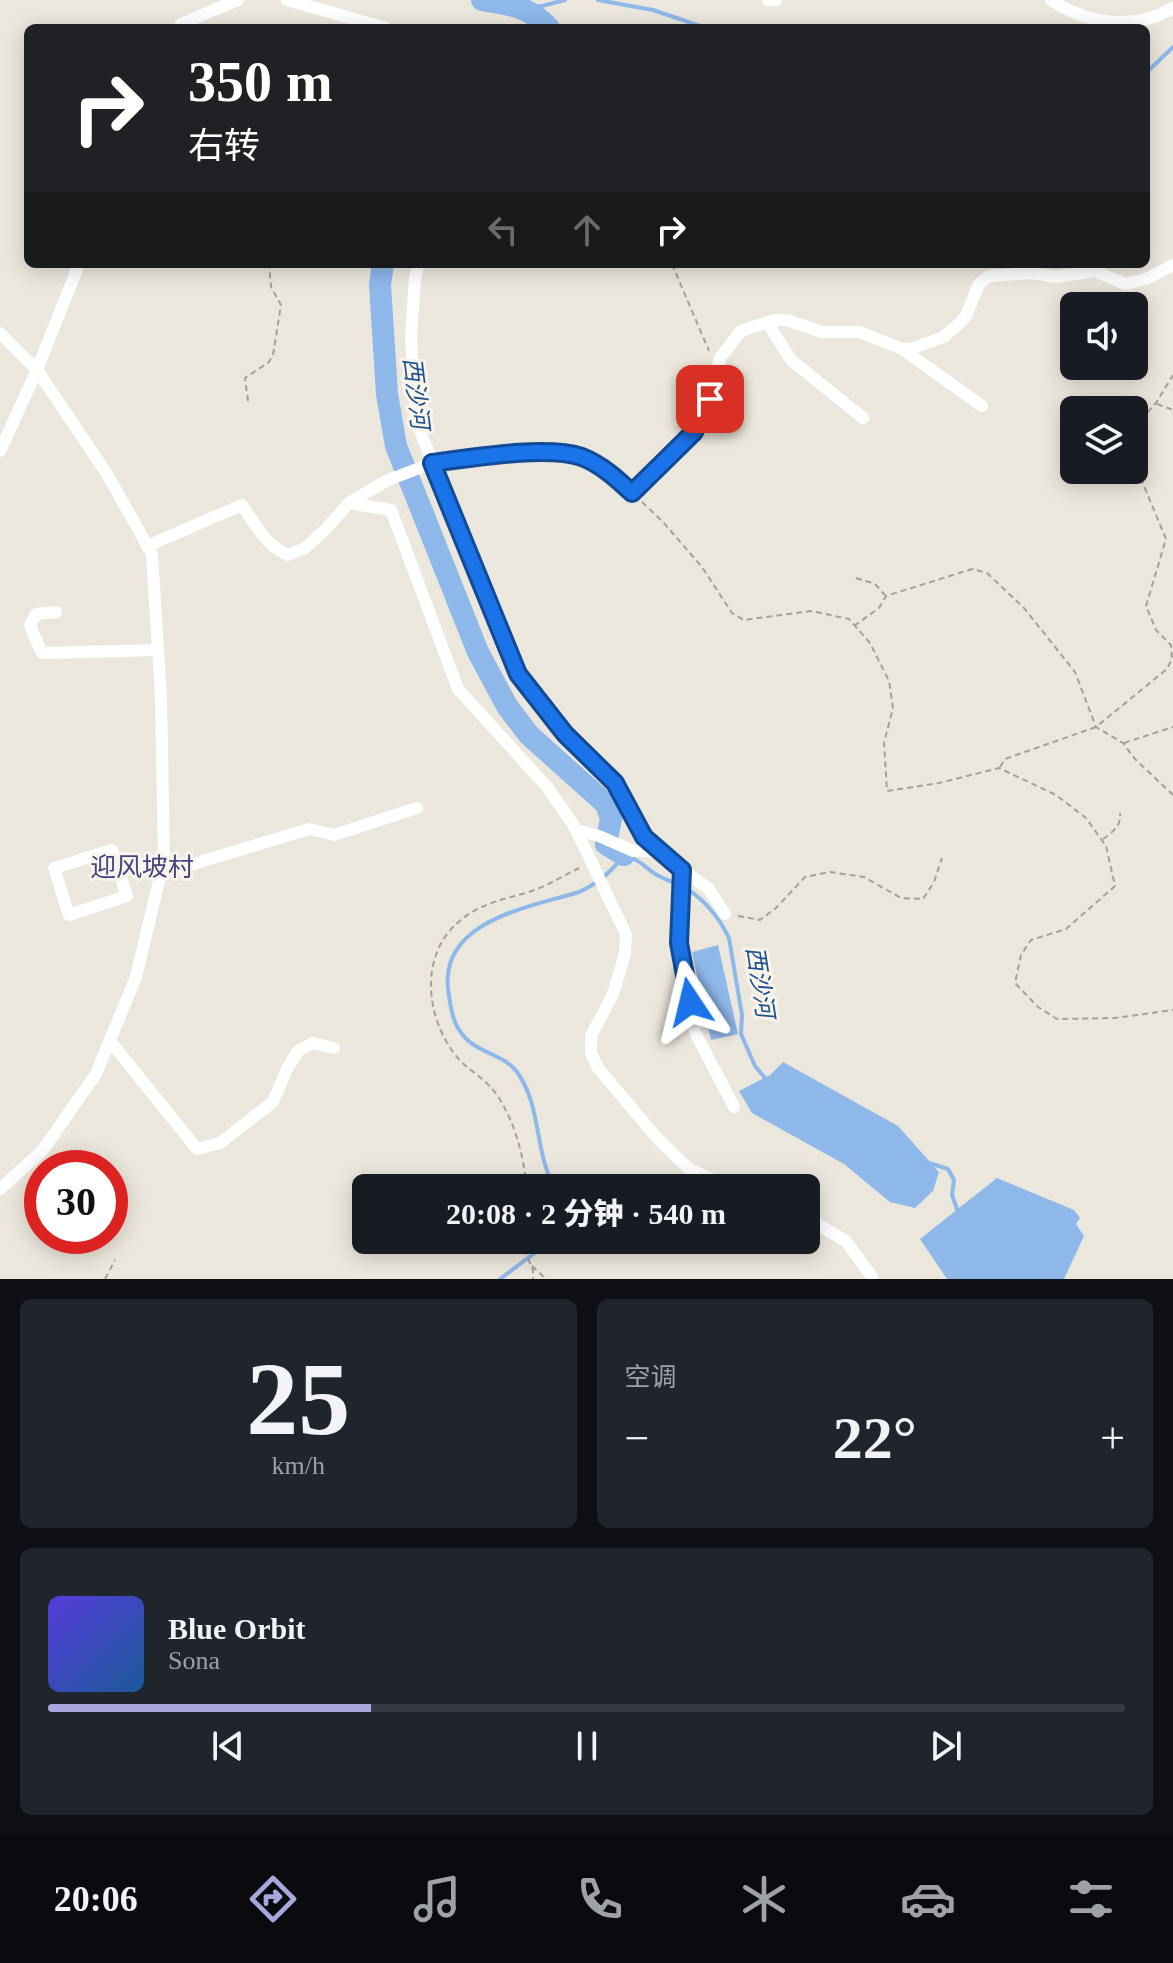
<!DOCTYPE html>
<html lang="zh">
<meta charset="utf-8">
<style>
:root{--surface:#171b24;--page:#20242c;--text:#f1f3f6;--muted:#9ea1a6;--line:#363941;--accent:#a9a5dd}
body{margin:0;font-family:"Times New Roman","Noto Sans SC",serif;background:var(--page);color:var(--text);height:100vh;display:flex;flex-direction:column;font-size:30px;white-space:nowrap}
*{box-sizing:border-box;margin:0}
p{font-size:26px;color:var(--muted)}
.icon{flex:none;width:44px;height:44px;fill:none;stroke:currentColor;stroke-width:2;stroke-linecap:round;stroke-linejoin:round}
.map{position:relative;height:1279px;overflow:hidden}
.drawer{display:flex;flex-direction:column;gap:20px;padding:20px;background:#0d0f14;flex:1}
.drawer>*{flex:none}
.top-card{position:absolute;left:24px;top:24px;width:1126px;height:244px;border-radius:12px;box-shadow:0 4px 20px #0003;background:#202124;color:#fff;overflow:hidden}
.tools{position:absolute;left:1060px;top:292px;display:grid;gap:16px}
.tools a{display:grid;place-items:center;width:88px;height:88px;border-radius:12px;background:var(--surface);box-shadow:0 4px 20px #0003;font-size:40px}
.speed{position:absolute;left:24px;top:1150px;display:flex;gap:16px;font-size:40px;font-weight:700;text-align:center}
.speed>*{display:grid;place-content:center;width:104px;height:104px;border-radius:50%;background:var(--surface);box-shadow:0 4px 20px #0003;line-height:1}
.speed .limit{border:12px solid #d22;background:#fff;color:#111}
.pin{position:absolute;display:grid;place-items:center;width:68px;height:68px;color:#fff;margin:-34px;border-radius:16px;box-shadow:0 4px 12px #0006}
.me{position:absolute;width:88px;margin:-44px;rotate:350deg;stroke-linejoin:round;filter:drop-shadow(0 0 6px #0008)}
.turn{display:flex;align-items:center;gap:28px;height:168px;padding:0 32px;font-size:36px}
.turn .icon{width:104px;height:104px;stroke-width:2.5}
.turn b{display:block;font-size:56px;line-height:68px}
.lanes{display:flex;align-items:center;height:76px;padding:0 32px;background:#0003;justify-content:center;gap:40px;direction:ltr}
.lanes .off{opacity:.35}
.big{font-size:60px;font-weight:800;line-height:1.1}
.drawer .widget{flex:1;display:flex;flex-direction:column;justify-content:center;gap:12px;min-width:0;padding:0 28px;border-radius:12px;background:var(--page)}
.drawer .dial{align-items:center;gap:0}
.dial b{font-size:104px;line-height:1}
.song{display:flex;align-items:center;gap:24px}
.cover{width:96px;height:96px;border-radius:12px;background:linear-gradient(135deg,hsl(250 70% 55%),hsl(210 70% 35%))}
.played{height:8px;border-radius:4px;background:linear-gradient(90deg,var(--accent) 30%,var(--line) 30%)}
.keys{display:flex;justify-content:space-around;direction:ltr}
.heat{display:flex;justify-content:space-between;align-items:center;font-size:44px;direction:ltr}
.drawer .tiles{flex:1;display:grid;gap:20px;grid-template-columns:1fr 1fr}
.widget:last-child{grid-column:span 2}
.trip{position:absolute;left:352px;top:1174px;width:468px;height:80px;border-radius:12px;background:var(--surface);box-shadow:0 4px 20px #0003;font-weight:800;line-height:80px;text-align:center}
.dock{display:flex;height:128px;justify-content:space-around;align-items:center;background:#090b0e;color:var(--muted)}
.dock .icon{width:56px;height:56px}
.dock .active{color:var(--accent)}
.dock b{font-size:36px;color:var(--text)}
.map>svg:first-child{display:block}
</style>
<div class="map">
<svg width="1173" height="1279" viewBox="0 0 1173 1279">
<rect width="100%" height="100%" fill="#ece7dc"/>
<!-- water -->
<g fill="#8eb7ea">
<polygon points="718,945 738,1034 711,1040 692,952"/>
<polygon points="783,1062 898,1126 939,1172 933,1191 915,1208 890,1202 844,1164 752,1113 739,1091 770,1075"/>
<polygon points="997,1178 1074,1210 1080,1218 1076,1224 1084,1236 1064,1279 947,1279 920,1239"/>
</g>
<g fill="none" stroke-linecap="round" stroke-linejoin="round">
<!-- stream -->
<g stroke="#8eb7ea" stroke-width="4">
<polyline points="598,0 653,10 706,28"/>
<polyline points="521,6 542,6 565,0"/>
<polyline points="1146,73 1173,47"/>
<polyline points="926,1162 948,1169 954,1180 952,1195 959,1215"/>
<path d="M555 1188C534 1153 542 1106 517 1072 504 1054 476 1053 462 1034 452 1022 450 1004 448 988 441 920 531 907 579 892 597 884 613 870 624 855 643 861 643 867 657 875 664 879 673 882 681 886 701 895 719 917 729 938L742 1015 741 1034 755 1066 766 1079"/>
<polyline points="500,1279 540,1249 547,1240"/>
</g>
<!-- river -->
<g stroke="#8eb7ea" stroke-width="22">
<path d="M482 0C510 4 530 7 549 28"/>
<polyline points="383,264 380,285 387,394 396,446 478,652 507,706 529,735 606,804 611,819 606,844 624,855"/>
</g>
<!-- path -->
<g stroke="#a4a098" stroke-width="2" stroke-dasharray="6 4" stroke-linecap="butt">
<polyline points="672,264 709,351"/>
<polyline points="248,401 245,378 269,362 273,355 281,305 271,287 269,264"/>
<polyline points="1157,404 1173,410"/>
<polyline points="1134,427 1156,403 1173,375"/>
<polyline points="642,502 663,522 702,567 732,613 744,620 811,611 849,619 870,643 889,681 893,708 884,743 887,791 939,783 999,768 1056,795 1086,818 1106,846 1115,886 1066,929 1031,940 1021,955 1015,983 1038,1007 1057,1019 1115,1018 1173,1010"/>
<polyline points="856,578 875,584 885,595"/>
<polyline points="854,626 879,608 886,596 972,569 987,573 1024,608 1075,672 1096,727 1123,743 1135,759 1173,795"/>
<polyline points="1124,743 1173,727"/>
<polyline points="1000,767 1005,759 1096,727 1167,669 1172,659 1171,645 1156,630 1146,606 1166,539 1134,462"/>
<path d="M1103 839C1112 833 1122 825 1120 813"/>
<polyline points="738,916 760,920 776,908 805,877 830,872 864,877 901,898 923,899 934,882 942,858"/>
<path d="M526 1188C525 1158 514 1120 497 1095 486 1079 469 1071 457 1057 425 1018 418 953 462 919 482 903 505 899 529 892 547 886 563 876 579 868"/>
<polyline points="520,1240 533,1270 533,1279"/>
<polyline points="532,1266 546,1279"/>
<polyline points="105,1279 115,1260"/>
</g>
<!-- minor -->
<g stroke="#fff" stroke-width="12">
<polyline points="287,0 386,28"/>
<polyline points="768,0 776,0"/>
<path d="M1051 0C1087 24 1135 31 1173 8"/>
<polyline points="179,28 181,24 238,0"/>
<polyline points="419,264 415,277 411,338 416,421 518,674 565,734 615,783 644,837 682,870 708,888 725,914"/>
<polyline points="767,322 791,360 863,418"/>
<polyline points="0,333 37,370 107,474 152,554 161,697 164,860 136,977 96,1074 42,1151 0,1189"/>
<polyline points="902,349 982,406"/>
<polyline points="0,451 37,370 79,264"/>
<polyline points="349,503 391,510 458,689 548,788 574,826 626,934 625,954 613,994 591,1036 591,1053 598,1068 657,1138 689,1169 731,1188"/>
<path d="M147 546 242 505C255 524 265 545 288 555L305 548 325 530 349 503 386 481 432 463 516 454H568L603 468 632 493 694 432 710 399 720 358 741 331 774 320H787L822 332H860L902 349H911L943 337 959 324 966 316 979 284 989 276 1032 273 1056 277 1095 271 1125 284 1146 279 1173 265"/>
<polyline points="56,612 36,614 30,626 42,653 158,650"/>
<polyline points="576,830 599,836 633,851 660,851"/>
<polyline points="682,870 679,943 695,1032 734,1107"/>
<polyline points="119,872 127,896 69,915 54,868 112,850 119,872 164,860"/>
<polyline points="160,874 309,829 334,835 417,808"/>
<polyline points="110,1041 197,1149 220,1143 273,1102 287,1069 298,1051 313,1043 334,1048"/>
<polyline points="806,1218 846,1241 872,1277"/>
</g>
</g>
<g fill="none" stroke-linecap="round" stroke-linejoin="round">
<defs>
<path id="route" d="M690 1002 679 943 682 870 644 837 615 783 565 734 518 674 432 463C471 458 546 445 582 457 602 465 617 479 632 493L694 432 710 399"/>
</defs>
<!-- route casing -->
<use href="#route" stroke="#114b97" stroke-width="20"/>
<!-- route -->
<use href="#route" stroke="#1a73e8" stroke-width="14"/>
</g>
<g text-anchor="middle" dominant-baseline="central" stroke-width="6" stroke-linejoin="round" paint-order="stroke">
<!-- water labels -->
<g font-size="24" font-style="italic" fill="#1d518f" stroke="#f9f4ea">
<text transform="translate(416 393) rotate(83)">西沙河</text>
<text transform="translate(760 982) rotate(81)">西沙河</text>
</g>
<!-- quarter labels -->
<g font-size="26" fill="#454482" stroke="#f9f4ea">
<text x="142" y="867">迎风坡村</text>
</g>
</g>
</svg>
<div class="tools">
<a><svg class="icon" aria-label="sound" viewBox="0 0 24 24"><path d="M4 9h4l5-4v14l-5-4H4zM17 9q2 3 0 6"/></svg></a>
<a><svg class="icon" aria-label="layers" viewBox="0 0 24 24"><path d="M12 4l9 5-9 5-9-5zM3 14l9 5 9-5"/></svg></a>
</div>
<div class="speed"><div class="limit">30</div></div>
<div class="pin" style="left:710px;top:399px;background:#d93025"><svg class="icon" aria-label="arrive" viewBox="0 0 24 24"><path d="M6 21V4h12l-3 4 3 4H6"/></svg></div>
<svg class="me" style="left:690px;top:1002px" viewBox="-20 -20 40 40"><path d="M0-17L14 15 0 8-14 15z" fill="#1a73e8" stroke="#fff" stroke-width="4"/></svg>
<div class="trip">20:08 · 2 分钟 · 540 m</div>
<div class="top-card">
<div class="turn"><svg class="icon" aria-label="right" viewBox="0 0 24 24"><path d="M7 20v-9h11M14 6l5 5-5 5"/></svg><div><b>350 m</b>右转</div></div>
<div class="lanes"><svg class="icon off" aria-label="left" viewBox="0 0 24 24"><path d="M17 20v-9H6M10 6l-5 5 5 5"/></svg><svg class="icon off" aria-label="ahead" viewBox="0 0 24 24"><path d="M12 20V5M6 11l6-6 6 6"/></svg><svg class="icon" aria-label="right" viewBox="0 0 24 24"><path d="M7 20v-9h11M14 6l5 5-5 5"/></svg></div>
</div>
</div>
<section class="drawer">
<div class="tiles">
<div class="widget dial"><b>25</b><p>km/h</p></div>
<div class="widget"><p>空调</p>
<div class="heat"><a>−</a><b class="big">22°</b><a>+</a></div>
</div>
<div class="widget">
<div class="song"><i class="cover"></i><div><b>Blue Orbit</b><p>Sona</p></div></div>
<div class="played"></div>
<div class="keys"><svg class="icon" aria-label="previous" viewBox="0 0 24 24"><path d="M18 5L8 12l10 7zM5 5v14"/></svg><svg class="icon" aria-label="pause" viewBox="0 0 24 24"><path d="M8 5v14M16 5v14"/></svg><svg class="icon" aria-label="next" viewBox="0 0 24 24"><path d="M6 5l10 7-10 7zM19 5v14"/></svg></div>
</div>
</div>
</section>
<nav class="dock">
<b>20:06</b>
<svg class="icon active" aria-label="directions" viewBox="0 0 24 24"><path d="M12 3l9 9-9 9-9-9zM9 14v-3h6M13 9l2 2-2 2"/></svg>
<svg class="icon" aria-label="music" viewBox="0 0 24 24"><path d="M9 18V5l10-2v13"/><circle cx="6" cy="18" r="3"/><circle cx="16" cy="16" r="3"/></svg>
<svg class="icon" aria-label="phone" viewBox="0 0 24 24"><path d="M5 4h4l2 5-3 2q2 4 5 5l2-3 5 2v4C11 20 4 13 5 4z"/></svg>
<svg class="icon" aria-label="climate" viewBox="0 0 24 24"><path d="M12 3v18M4 7l16 10M4 17L20 7"/></svg>
<svg class="icon" aria-label="car" viewBox="0 0 24 24"><path d="M5 17H2v-5l4-1 3-4h7l3 4 3 1v5h-3M9 17h6M6 11h13"/><circle cx="7" cy="17" r="2"/><circle cx="17" cy="17" r="2"/></svg>
<svg class="icon" aria-label="filters" viewBox="0 0 24 24"><path d="M4 7h16M4 17h16"/><circle cx="9" cy="7" r="2"/><circle cx="15" cy="17" r="2"/></svg>
</nav>
